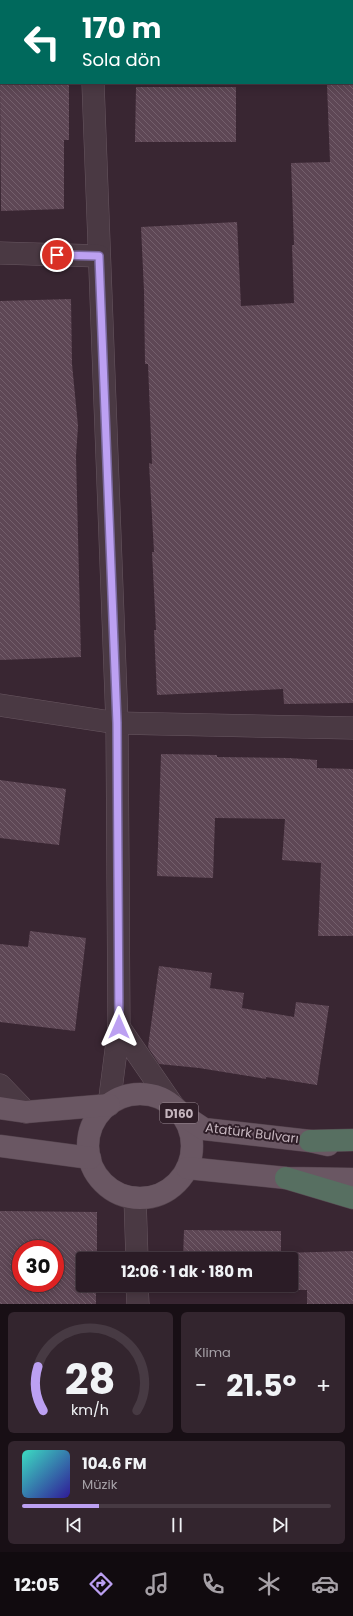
<!DOCTYPE html>
<html lang="tr">
<meta charset="utf-8">
<style>
:root{--surface:#2b1c26;--page:#33252e;--text:#f1f3f6;--muted:#a6a1a7;--line:#473a43;--accent:#bca0f2}
body{margin:0;font-family:Poppins,sans-serif;background:var(--page);color:var(--text);height:100vh;display:flex;flex-direction:column;font-size:15px;white-space:nowrap}
*{box-sizing:border-box;margin:0}
p{font-size:13px;color:var(--muted)}
.icon{flex:none;width:22px;height:22px;fill:none;stroke:currentColor;stroke-width:2;stroke-linecap:round;stroke-linejoin:round}
.map{position:relative;height:1304px;overflow:hidden}
.side{display:flex;flex-direction:column;gap:8px;padding:8px;background:#180f15;flex:1}
.side>*{flex:none}
.guide{position:absolute;left:0px;top:0px;width:353px;height:84px;box-shadow:0 2px 10px #0003,0 0 0 1px var(--line);background:#00695c;color:#fff;overflow:hidden}
.speed{position:absolute;left:12px;top:1240px;display:flex;gap:8px;font-size:20px;font-weight:700;text-align:center}
.speed>*{display:grid;place-content:center;width:52px;height:52px;border-radius:50%;background:var(--surface);box-shadow:0 2px 10px #0003,0 0 0 1px var(--line);line-height:1}
.speed .limit{border:6px solid #d22;background:#fff;color:#111}
.pin{position:absolute;display:grid;place-items:center;width:34px;height:34px;color:#fff;margin:-17px;border:2px solid #fff;border-radius:50%;box-shadow:0 1px 4px #0007}
.me{position:absolute;width:44px;margin:-22px;rotate:0deg;stroke-linejoin:round;filter:drop-shadow(0 0 3px #0008)}
.turn{display:flex;align-items:center;gap:14px;height:84px;padding:0 16px;font-size:18px}
.turn .icon{width:52px;height:52px;stroke-width:2.5}
.turn b{display:block;font-size:28px;line-height:34px}
.big{font-size:30px;font-weight:700;line-height:1.1}
.side .card{flex:1;display:flex;flex-direction:column;justify-content:center;gap:6px;min-width:0;padding:0 14px;border-radius:6px;background:var(--page)}
.side .dial{align-items:center;gap:0}
.dial svg{height:104px;overflow:visible;fill:none;stroke:var(--line);stroke-width:7;stroke-linecap:round;text-anchor:middle}
.dial text{fill:var(--text);stroke:none}
.song{display:flex;align-items:center;gap:12px}
.cover{width:48px;height:48px;border-radius:6px;background:linear-gradient(135deg,hsl(170 70% 55%),hsl(250 70% 35%))}
.played{height:4px;border-radius:2px;background:linear-gradient(90deg,var(--accent) 25%,var(--line) 25%)}
.keys{display:flex;justify-content:space-around;direction:ltr}
.heat{display:flex;justify-content:space-between;align-items:center;font-size:22px;direction:ltr}
.side .tiles{flex:1;display:grid;gap:8px;grid-template-columns:1fr 1fr}
.card:last-child{grid-column:span 2}
.trip{position:absolute;left:76px;top:1252px;width:222px;height:40px;border-radius:4px;background:var(--surface);box-shadow:0 2px 10px #0003,0 0 0 1px var(--line);font-weight:700;line-height:40px;text-align:center}
.tab-bar{display:flex;height:64px;justify-content:space-around;align-items:center;background:#110b0f;color:var(--muted)}
.tab-bar .icon{width:28px;height:28px}
.tab-bar .on{color:var(--accent)}
.tab-bar b{font-size:18px;color:var(--text)}
.map>svg:first-child{display:block}
</style>
<div class="map">
<svg width="353" height="1304" viewBox="0 0 353 1304">
<defs>
<pattern id="building-back-hatch" width="6" height="6" patternUnits="userSpaceOnUse"><rect width="6" height="6" fill="#5e4755"/><path d="M-1 5l2 2M0 0l6 6M5-1l2 2" fill="none" stroke="#745f6c"/></pattern>
</defs>
<rect width="100%" height="100%" fill="#392632"/>
<!-- building -->
<g fill="url(#building-back-hatch)" fill-rule="evenodd">
<polygon points="0,83 69,83 69,140 64,140 64,209 1,211"/>
<polygon points="353,84 353,703 284,704 283,689 157,695 154,630 156,630 152,552 154,552 149,463 152,464 148,364 145,364 144,291 141,227 237,222 241,306 294,303 292,245 294,245 291,163 330,162 327,85"/>
<polygon points="136,87 236,87 236,142 135,142"/>
<polygon points="71,299 72,364 78,426 76,456 81,657 0,660 0,301"/>
<polygon points="161,754 217,755 217,757 289,758 317,760 317,768 353,769 353,936 318,936 321,863 282,860 285,819 215,818 213,878 157,876"/>
<polygon points="0,780 66,789 59,845 0,838"/>
<polygon points="30,931 86,938 75,1031 0,1022 0,944 28,947"/>
<polygon points="159,966 212,973 210,988 244,993 242,1008 294,1017 296,1002 329,1006 317,1085 266,1077 266,1079 199,1068 159,1064 148,1047"/>
<path d="M0 1211 97 1212V1259H83V1285H96V1304H0ZM21 1249H55V1283H21Z"/>
<polygon points="184,1230 281,1231 281,1253 353,1251 353,1304 307,1304 307,1290 183,1289 183,1285 291,1285 291,1259 183,1259"/>
</g>
<g fill="none" stroke-linecap="round" stroke-linejoin="round">
<defs>
<g id="street">
<polyline points="90,0 90,1"/>
<polyline points="93,83 117,723 119,1027"/>
<polyline points="0,253 99,256"/>
<polyline points="0,705 117,723 353,728"/>
<polyline points="0,1085 26,1112"/>
<polyline points="109,1105 119,1027 176,1110"/>
<polyline points="135,1198 137,1259"/>
<polyline points="137,1285 138,1304"/>
</g>
<g id="primary">
<circle cx="140" cy="1146" r="52"/>
<polyline points="0,1108 26,1112 109,1105"/>
<polyline points="180,1113 204,1129 310,1141 328,1145"/>
<polyline points="0,1146 90,1158"/>
<polyline points="187,1168 286,1178 353,1179"/>
</g>
<g id="highway">
<polyline points="310,1141 353,1140"/>
<polyline points="286,1178 353,1198"/>
</g>
</defs>
<!-- street casing -->
<use href="#street" stroke="#685761" stroke-width="23"/>
<!-- primary casing -->
<use href="#primary" stroke="#53424c" stroke-width="23"/>
<!-- highway casing -->
<use href="#highway" stroke="#55444e" stroke-width="23"/>
<!-- street -->
<use href="#street" stroke="#4a3943" stroke-width="22"/>
<!-- primary -->
<use href="#primary" stroke="#6a5763" stroke-width="22"/>
<!-- highway -->
<use href="#highway" stroke="#576f61" stroke-width="22"/>
</g>
<g fill="none" stroke-linecap="round" stroke-linejoin="round">
<defs>
<polyline id="route" points="57,255 99,256 117,723 119,1027"/>
</defs>
<!-- route casing -->
<use href="#route" stroke="#7a689d" stroke-width="10"/>
<!-- route -->
<use href="#route" stroke="#bca0f2" stroke-width="7"/>
</g>
<g text-anchor="middle" dominant-baseline="central" stroke-width="4" stroke-linejoin="round" paint-order="stroke">
<!-- shield labels -->
<rect fill="#2f1e28" stroke="#988891" stroke-width="1" x="160" y="1103" width="38" height="20" rx="3"/>
<g font-size="12" font-weight="bold" fill="#c5b5be">
<text x="179" y="1113">D160</text>
</g>
<!-- street labels -->
<g font-size="13" fill="#c5b5be" stroke="#2f1e28">
<text transform="translate(252 1133) rotate(7)">Atatürk Bulvarı</text>
</g>
</g>
</svg>
<div class="speed"><div class="limit">30</div></div>
<div class="pin" style="left:57px;top:255px;background:#d93025"><svg class="icon" aria-label="arrive" viewBox="0 0 24 24"><path d="M6 21V4h12l-3 4 3 4H6"/></svg></div>
<svg class="me" style="left:119px;top:1027px" viewBox="-20 -20 40 40"><path d="M0-17L14 15 0 8-14 15z" fill="#bca0f2" stroke="#fff" stroke-width="4"/></svg>
<div class="trip">12:06 · 1 dk · 180 m</div>
<div class="guide">
<div class="turn"><svg class="icon" aria-label="left" viewBox="0 0 24 24"><path d="M17 20v-9H6M10 6l-5 5 5 5"/></svg><div><b>170 m</b>Sola dön</div></div>
</div>
</div>
<section class="side">
<div class="tiles">
<div class="card dial"><svg viewBox="0 0 100 80">
<path d="M14 69A42 42 0 1 1 86 69"/>
<path d="M14 69A42 42 0 0 1 10 35" stroke="#bca0f2"/>
<text x="50" y="56" font-size="32" font-weight="700">28</text>
<text x="50" y="72" font-size="11">km/h</text>
</svg></div>
<div class="card"><p>Klima</p>
<div class="heat"><a>−</a><b class="big">21.5°</b><a>+</a></div>
</div>
<div class="card">
<div class="song"><i class="cover"></i><div><b>104.6 FM</b><p>Müzik</p></div></div>
<div class="played"></div>
<div class="keys"><svg class="icon" aria-label="previous" viewBox="0 0 24 24"><path d="M18 5L8 12l10 7zM5 5v14"/></svg><svg class="icon" aria-label="pause" viewBox="0 0 24 24"><path d="M8 5v14M16 5v14"/></svg><svg class="icon" aria-label="next" viewBox="0 0 24 24"><path d="M6 5l10 7-10 7zM19 5v14"/></svg></div>
</div>
</div>
</section>
<nav class="tab-bar">
<b>12:05</b>
<svg class="icon on" aria-label="directions" viewBox="0 0 24 24"><path d="M12 3l9 9-9 9-9-9zM9 14v-3h6M13 9l2 2-2 2"/></svg>
<svg class="icon" aria-label="music" viewBox="0 0 24 24"><path d="M9 18V5l10-2v13"/><circle cx="6" cy="18" r="3"/><circle cx="16" cy="16" r="3"/></svg>
<svg class="icon" aria-label="phone" viewBox="0 0 24 24"><path d="M5 4h4l2 5-3 2q2 4 5 5l2-3 5 2v4C11 20 4 13 5 4z"/></svg>
<svg class="icon" aria-label="climate" viewBox="0 0 24 24"><path d="M12 3v18M4 7l16 10M4 17L20 7"/></svg>
<svg class="icon" aria-label="car" viewBox="0 0 24 24"><path d="M5 17H2v-5l4-1 3-4h7l3 4 3 1v5h-3M9 17h6M6 11h13"/><circle cx="7" cy="17" r="2"/><circle cx="17" cy="17" r="2"/></svg>
</nav>
